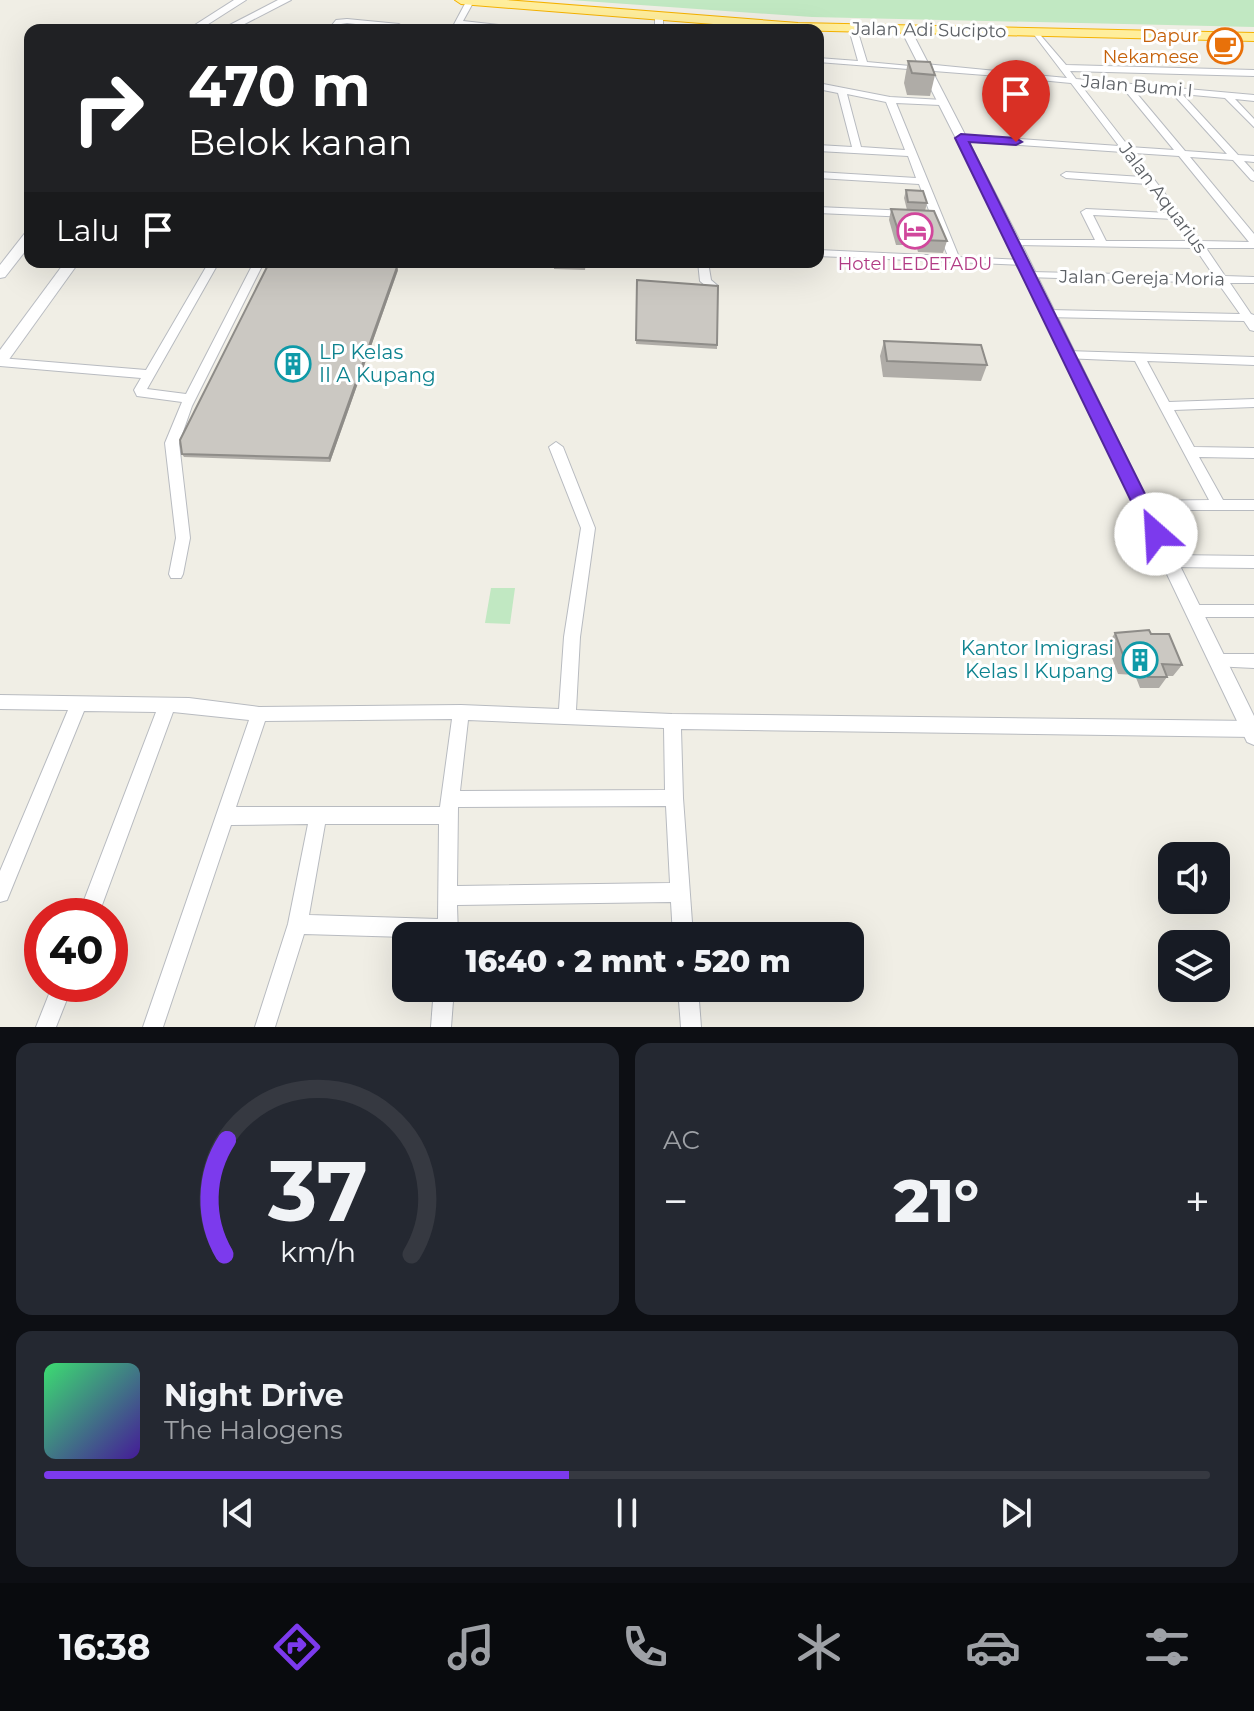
<!DOCTYPE html>
<html lang="id">
<meta charset="utf-8">
<style>
:root{--surface:#171b24;--page:#242831;--text:#f1f3f6;--muted:#9ea1a6;--line:#363941;--accent:#7c3aed}
body{margin:0;font-family:Montserrat,sans-serif;background:var(--page);color:var(--text);height:100vh;display:flex;flex-direction:column;font-size:30px;white-space:nowrap}
*{box-sizing:border-box;margin:0}
p{font-size:26px;color:var(--muted)}
.icon{flex:none;width:44px;height:44px;fill:none;stroke:currentColor;stroke-width:2;stroke-linecap:round;stroke-linejoin:round}
.map{position:relative;height:1027px;overflow:hidden}
.details{display:flex;flex-direction:column;gap:16px;padding:16px;background:#0d0f14;flex:1}
.details>*{flex:none}
.hud{position:absolute;left:24px;top:24px;width:800px;height:244px;border-radius:16px;box-shadow:0 8px 32px #0002;background:#202124;color:#fff;overflow:hidden}
.tools{position:absolute;left:1158px;top:842px;display:grid;gap:16px}
.tools a{display:grid;place-items:center;width:72px;height:72px;border-radius:16px;background:var(--surface);box-shadow:0 8px 32px #0002;font-size:40px}
.speed{position:absolute;left:24px;top:898px;display:flex;gap:16px;font-size:40px;font-weight:700;text-align:center}
.speed>*{display:grid;place-content:center;width:104px;height:104px;border-radius:50%;background:var(--surface);box-shadow:0 8px 32px #0002;line-height:1}
.speed .limit{border:12px solid #d22;background:#fff;color:#111}
.pin{position:absolute;display:grid;place-items:center;width:68px;height:68px;color:#fff;margin:-82px -34px;border-radius:50% 50% 50% 0;rotate:-45deg;box-shadow:0 0 8px #0007}
.pin .icon{rotate:45deg}
.me{position:absolute;width:88px;margin:-44px;rotate:334deg;stroke-linejoin:round;filter:drop-shadow(0 0 6px #0008)}
.turn{display:flex;align-items:center;gap:28px;height:168px;padding:0 32px;font-size:36px}
.turn .icon{width:104px;height:104px;stroke-width:2.5}
.turn b{display:block;font-size:56px;line-height:68px}
.then{display:flex;align-items:center;height:76px;padding:0 32px;background:#0003;gap:16px;font-size:30px}
.big{font-size:60px;font-weight:800;line-height:1.1}
.details .tile{flex:1;display:flex;flex-direction:column;justify-content:center;gap:12px;min-width:0;padding:0 28px;border-radius:16px;background:var(--page)}
.details .dial{align-items:center;gap:0}
.dial svg{height:208px;overflow:visible;fill:none;stroke:var(--line);stroke-width:7;stroke-linecap:round;text-anchor:middle}
.dial text{fill:var(--text);stroke:none}
.song{display:flex;align-items:center;gap:24px}
.cover{width:96px;height:96px;border-radius:12px;background:linear-gradient(135deg,hsl(140 70% 55%),hsl(260 70% 35%))}
.played{height:8px;border-radius:4px;background:linear-gradient(90deg,var(--accent) 45%,var(--line) 45%)}
.keys{display:flex;justify-content:space-around;direction:ltr}
.heat{display:flex;justify-content:space-between;align-items:center;font-size:44px;direction:ltr}
.details .tiles{flex:1;display:grid;gap:16px;grid-template-columns:1fr 1fr}
.tile:last-child{grid-column:span 2}
.trip{position:absolute;left:392px;top:922px;width:472px;height:80px;border-radius:16px;background:var(--surface);box-shadow:0 8px 32px #0002;font-weight:800;line-height:80px;text-align:center}
.menu{display:flex;height:128px;justify-content:space-around;align-items:center;background:#090b0e;color:var(--muted)}
.menu .icon{width:56px;height:56px}
.menu .on{color:var(--accent)}
.menu b{font-size:36px;color:var(--text)}
.map>svg:first-child{display:block}
</style>
<div class="map">
<svg width="1254" height="1027" viewBox="0 0 1254 1027">
<rect width="100%" height="100%" fill="#f0eee5"/>
<!-- green -->
<g fill="#c1e8c2">
<polygon points="570,0 1254,0 1254,27 812,17"/>
<polygon points="491,588 515,588 510,624 485,623"/>
</g>
<g fill="none" stroke-linecap="round" stroke-linejoin="round">
<defs>
<g id="minor">
<polygon points="467,0 474,1 463,21 525,28 529,30 461,26 459,30 451,30"/>
<polygon points="659,15 663,17 663,30 655,30 655,17"/>
<polygon points="347,19 399,24 408,30 347,23 341,24 336,30 328,30 336,20"/>
<polygon points="230,25 261,28 265,30 227,29 226,27"/>
<path d="M853 27 857 29 867 62 921 67 925 64 996 71 1000 69 1004 72 1067 78 1032 32 1036 30 1066 65 1254 70V76L1070 71 1076 79 1254 95V101L1235 99 1254 119V127L1225 98 1182 94 1238 155 1254 156V162L1244 161 1254 172V181L1251 180 1233 160 1190 157 1254 234V248H1206L1225 276 1254 277V283H1230L1251 314 1254 315V331L1250 330 1244 321 1045 317 1043 314 1049 310 1240 314 1218 283 1026 277 1024 275 1030 272 1214 276 1195 248 1011 245 1010 243 1015 240H1095L1081 212 1086 209 1169 213 1147 184 1066 178 1061 175 1066 172 1142 177 1123 152 961 141 956 138 961 135 1119 146 1071 83 1007 77 1019 99 1015 102 1011 99 998 76 818 62V58L858 61 849 29ZM1080 84 1123 88 1174 150 1129 147ZM1133 89 1172 93 1227 154 1185 151ZM1134 153 1179 156 1249 242 1201 241ZM1093 215 1174 219 1190 241H1106Z"/>
<path d="M818 83 890 97 943 100 944 102 940 105 896 103 959 257 1022 260 1027 263 1026 265 818 256V250L948 256 933 220 925 216 930 213 919 184 818 178V172L916 178 908 156 818 151V145L852 147 838 93 818 89ZM847 94 886 102 905 150 861 147Z"/>
<polygon points="818,207 909,211 914,214 909,217 818,213"/>
<polygon points="209,262 219,262 147,389 186,394 254,262 264,262 192,406 179,443 190,538 183,574 181,578 171,578 169,574 176,538 165,443 182,402 137,396 134,390 141,378 0,366 0,358 146,370"/>
<polygon points="698,262 708,262 711,280 718,286 716,288 708,288 700,281"/>
<polygon points="1067,351 1254,357 1254,365 1147,361 1169,402 1254,399 1254,407 1174,410 1194,447 1254,448 1254,458 1199,457 1223,500 1254,500 1254,510 1137,510 1135,506 1142,501 1209,500 1135,361 1063,358 1061,355 1063,352"/>
<path d="M556 442 563 447 595 528 580 637 576 710 672 714 1254 721V737L681 729 683 798 693 936H673L671 902 457 905 458 936 406 937 304 934 275 1027H255L288 924 308 824 231 825 163 1027H143L249 720 173 712 98 916H78L156 712 84 711 7 900 0 902V871L68 710 0 709V695L189 698 259 707 461 705 559 709 564 637 581 528 549 447ZM452 719 440 807H236L265 721ZM468 720 664 728 665 790 460 791ZM666 806 670 883 457 886 458 807ZM325 824H439L438 919 309 915Z"/>
<polygon points="1170,555 1254,556 1254,568 1170,567 1165,565 1163,561 1165,557"/>
<polygon points="1194,605 1254,605 1254,617 1194,617 1189,615 1186,611 1189,607"/>
<polygon points="1219,654 1254,654 1254,668 1213,666 1211,661 1213,656"/>
<polygon points="53,984 73,984 56,1027 36,1027"/>
<polygon points="434,988 454,988 451,1027 431,1027"/>
<polygon points="678,988 698,988 701,1027 681,1027"/>
</g>
<polygon id="tertiary" points="906,27 911,30 1021,243 1254,716 1254,745 1247,742 1009,243 901,30"/>
<g id="secondary">
<polygon points="234,0 246,0 199,30 187,30"/>
<polygon points="278,0 291,0 233,30 220,30"/>
<polygon points="30,232 30,245 5,277 0,278 0,265 25,233"/>
<polygon points="65,262 79,262 5,365 0,366 0,350"/>
</g>
<polygon id="trunk" points="455,0 506,0 798,23 1254,33 1254,41 789,30 461,4"/>
</defs>
<!-- minor casing -->
<use href="#minor" stroke="#b8bbc0" stroke-width="2"/>
<!-- tertiary casing -->
<use href="#tertiary" stroke="#b8bbc0" stroke-width="2"/>
<!-- secondary casing -->
<use href="#secondary" stroke="#b9bcc2" stroke-width="2"/>
<!-- trunk casing -->
<use href="#trunk" stroke="#f5b200" stroke-width="2"/>
<!-- minor -->
<use href="#minor" fill="#fff" fill-rule="evenodd"/>
<!-- tertiary -->
<use href="#tertiary" fill="#fff" fill-rule="evenodd"/>
<!-- secondary -->
<use href="#secondary" fill="#fff" fill-rule="evenodd"/>
<!-- trunk -->
<use href="#trunk" fill="#ffee9c" fill-rule="evenodd"/>
</g>
<!-- wall -->
<g fill="#afaca7">
<polygon points="908,61 935,75 930,96 907,95 904,83"/>
<polygon points="906,190 927,203 925,211 907,210 904,198"/>
<polygon points="891,209 947,241 943,253 918,252 916,245 896,245 889,220"/>
<polygon points="554,262 586,262 585,270 554,269"/>
<polygon points="398,270 330,462 184,457 182,454"/>
<polygon points="637,280 718,286 717,349 636,344"/>
<polygon points="884,341 987,365 981,381 883,377 880,356"/>
<polygon points="1115,633 1182,665 1173,676 1167,676 1167,677 1159,688 1140,688 1135,675 1118,674 1107,645"/>
</g>
<!-- shaded-wall -->
<polygon fill="#8e8c88" points="397,267 398,270 330,462 329,458"/>
<!-- building -->
<g fill="#cbc8c2" stroke="#8e8c88" stroke-width="2">
<polygon points="908,61 930,62 935,75 912,73"/>
<polygon points="906,190 923,191 927,203 908,202"/>
<polygon points="891,209 934,211 947,241 921,240 919,234 899,233"/>
<polygon points="554,262 585,262 585,266 554,265"/>
<polygon points="269,263 397,267 329,458 182,454 180,440"/>
<polygon points="637,280 718,286 717,345 636,340"/>
<polygon points="884,341 981,345 987,365 887,361"/>
<polygon points="1149,630 1151,634 1169,634 1182,665 1162,664 1167,677 1148,677 1143,664 1126,663 1115,633"/>
</g>
<!-- route -->
<polygon fill="#7c3aed" stroke="#51269a" stroke-width="2" points="961,134 1016,138 1022,142 1016,145 969,142 1165,534 1162,539 1149,539 1147,534 955,138"/>
<!-- icons -->
<defs>
<symbol id="cafe-ring" viewBox="-11 -11 22 22"><circle r="9.5" fill="#fff" stroke="#e8710a" stroke-width="1.5"/><path d="M-5.5-4.5H6V0H3Q3 3.5 0 3.5H-2.5Q-5.5 3.5-5.5 0ZM3-3.2v2h1.7v-2ZM-6 4.5H4V6H-6Z" fill="#e8710a"/></symbol>
<symbol id="hotel-ring" viewBox="-11 -11 22 22"><circle r="9.5" fill="#fff" stroke="#d1479c" stroke-width="1.5"/><path d="M-6-4.5h1.5V1H6V5H4.5V3h-9V5H-6ZM-4 0a1.8 1.8 0 1 1 3.6 0ZM.5 0V-2.5h3Q6-2.5 6 0Z" fill="#d1479c"/></symbol>
<symbol id="building-ring" viewBox="-11 -11 22 22"><circle r="9.5" fill="#fff" stroke="#0f9aa8" stroke-width="1.5"/><path d="M-4-6H4V6H1V3H-1V6H-4ZM-2.5-4.3h1.7v1.8h-1.7ZM.8-4.3h1.7v1.8H.8ZM-2.5-1h1.7V.8h-1.7ZM.8-1h1.7V.8H.8Z" fill="#0f9aa8"/></symbol>
</defs>
<g fill-rule="evenodd">
<use href="#cafe-ring" x="1205" y="26" width="40" height="40"/>
<use href="#hotel-ring" x="895" y="211" width="40" height="40"/>
<use href="#building-ring" x="273" y="344" width="40" height="40"/>
<use href="#building-ring" x="1120" y="640" width="40" height="40"/>
</g>
<g text-anchor="middle" dominant-baseline="central" stroke-width="6" stroke-linejoin="round" paint-order="stroke">
<!-- far-street labels -->
<g font-size="18" fill="#5d6166" stroke="#fff">
<text transform="translate(929 30) rotate(1)">Jalan Adi Sucipto</text>
<text transform="translate(1137 86) rotate(5)">Jalan Bumi I</text>
<text transform="translate(1163 198) rotate(53)">Jalan Aquarius</text>
<text transform="translate(1142 278) rotate(1)">Jalan Gereja Moria</text>
</g>
<!-- far-food labels -->
<g font-size="18" fill="#c56008" stroke="#fff" text-anchor="end">
<text x="1199" y="36">Dapur<tspan x="1199" dy="21">Nekamese</tspan></text>
</g>
<!-- far-hotel labels -->
<g font-size="18" fill="#b23c85" stroke="#fff">
<text x="915" y="264">Hotel LEDETADU</text>
</g>
<!-- culture labels -->
<g font-size="20" fill="#0d838f" stroke="#fff" text-anchor="start">
<text x="319" y="352">LP Kelas<tspan x="319" dy="23">II A Kupang</tspan></text>
<text x="1114" y="648" text-anchor="end">Kantor Imigrasi<tspan x="1114" dy="23">Kelas I Kupang</tspan></text>
</g>
</g>
</svg>
<div class="tools">
<a><svg class="icon" aria-label="sound" viewBox="0 0 24 24"><path d="M4 9h4l5-4v14l-5-4H4zM17 9q2 3 0 6"/></svg></a>
<a><svg class="icon" aria-label="layers" viewBox="0 0 24 24"><path d="M12 4l9 5-9 5-9-5zM3 14l9 5 9-5"/></svg></a>
</div>
<div class="speed"><div class="limit">40</div></div>
<div class="pin" style="left:1016px;top:142px;background:#d93025"><svg class="icon" aria-label="arrive" viewBox="0 0 24 24"><path d="M6 21V4h12l-3 4 3 4H6"/></svg></div>
<svg class="me" style="left:1156px;top:534px" viewBox="-20 -20 40 40"><circle r="19" fill="#fff"/><path d="M0-13L10 11 0 6-10 11z" fill="#7c3aed"/></svg>
<div class="trip">16:40 · 2 mnt · 520 m</div>
<div class="hud">
<div class="turn"><svg class="icon" aria-label="right" viewBox="0 0 24 24"><path d="M7 20v-9h11M14 6l5 5-5 5"/></svg><div><b>470 m</b>Belok kanan</div></div>
<div class="then">Lalu<svg class="icon" aria-label="arrive" viewBox="0 0 24 24"><path d="M6 21V4h12l-3 4 3 4H6"/></svg></div>
</div>
</div>
<section class="details">
<div class="tiles">
<div class="tile dial"><svg viewBox="0 0 100 80">
<path d="M14 69A42 42 0 1 1 86 69"/>
<path d="M14 69A42 42 0 0 1 15 25" stroke="#7c3aed"/>
<text x="50" y="56" font-size="32" font-weight="700">37</text>
<text x="50" y="72" font-size="11">km/h</text>
</svg></div>
<div class="tile"><p>AC</p>
<div class="heat"><a>−</a><b class="big">21°</b><a>+</a></div>
</div>
<div class="tile">
<div class="song"><i class="cover"></i><div><b>Night Drive</b><p>The Halogens</p></div></div>
<div class="played"></div>
<div class="keys"><svg class="icon" aria-label="previous" viewBox="0 0 24 24"><path d="M18 5L8 12l10 7zM5 5v14"/></svg><svg class="icon" aria-label="pause" viewBox="0 0 24 24"><path d="M8 5v14M16 5v14"/></svg><svg class="icon" aria-label="next" viewBox="0 0 24 24"><path d="M6 5l10 7-10 7zM19 5v14"/></svg></div>
</div>
</div>
</section>
<nav class="menu">
<b>16:38</b>
<svg class="icon on" aria-label="directions" viewBox="0 0 24 24"><path d="M12 3l9 9-9 9-9-9zM9 14v-3h6M13 9l2 2-2 2"/></svg>
<svg class="icon" aria-label="music" viewBox="0 0 24 24"><path d="M9 18V5l10-2v13"/><circle cx="6" cy="18" r="3"/><circle cx="16" cy="16" r="3"/></svg>
<svg class="icon" aria-label="phone" viewBox="0 0 24 24"><path d="M5 4h4l2 5-3 2q2 4 5 5l2-3 5 2v4C11 20 4 13 5 4z"/></svg>
<svg class="icon" aria-label="climate" viewBox="0 0 24 24"><path d="M12 3v18M4 7l16 10M4 17L20 7"/></svg>
<svg class="icon" aria-label="car" viewBox="0 0 24 24"><path d="M5 17H2v-5l4-1 3-4h7l3 4 3 1v5h-3M9 17h6M6 11h13"/><circle cx="7" cy="17" r="2"/><circle cx="17" cy="17" r="2"/></svg>
<svg class="icon" aria-label="filters" viewBox="0 0 24 24"><path d="M4 7h16M4 17h16"/><circle cx="9" cy="7" r="2"/><circle cx="15" cy="17" r="2"/></svg>
</nav>
